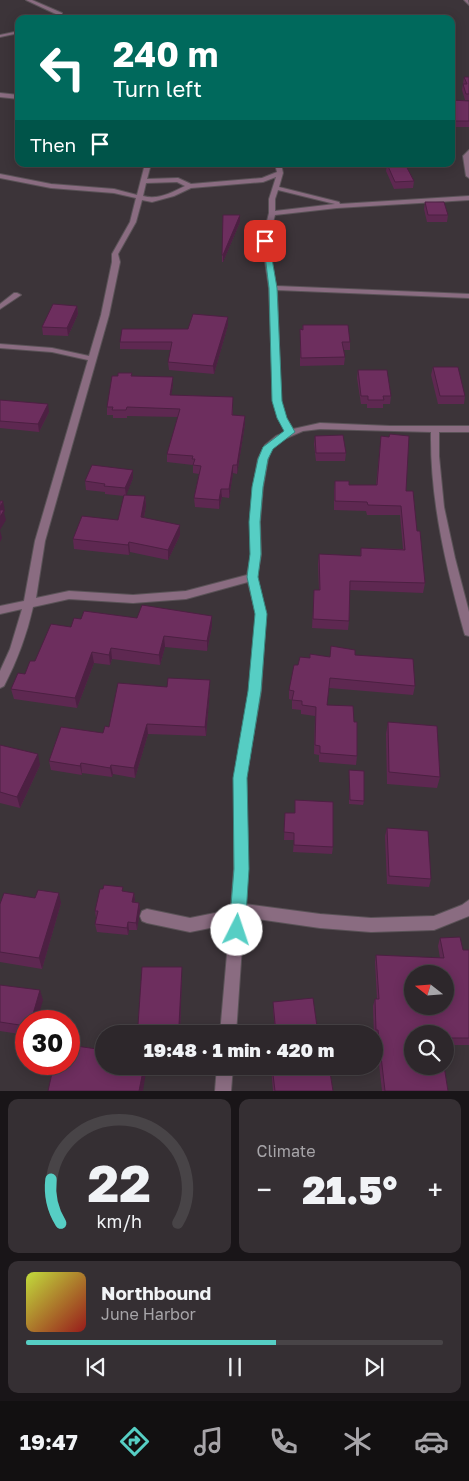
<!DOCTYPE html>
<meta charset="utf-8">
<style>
:root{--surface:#2d272b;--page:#352f33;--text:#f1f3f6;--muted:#a7a5a9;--line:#484447;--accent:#56cec4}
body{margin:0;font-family:"Golos Text",sans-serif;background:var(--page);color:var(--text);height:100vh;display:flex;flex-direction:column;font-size:19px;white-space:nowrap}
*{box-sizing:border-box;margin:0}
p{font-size:16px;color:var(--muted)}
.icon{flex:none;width:28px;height:28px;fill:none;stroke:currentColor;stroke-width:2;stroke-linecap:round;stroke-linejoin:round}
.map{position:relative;height:1091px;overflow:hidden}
.drawer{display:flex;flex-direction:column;gap:8px;padding:8px;background:#191518;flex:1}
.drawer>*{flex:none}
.banner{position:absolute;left:15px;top:15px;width:440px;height:152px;border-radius:10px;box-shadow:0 2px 12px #0003,0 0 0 1px var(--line);background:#00695c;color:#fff;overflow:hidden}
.needle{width:32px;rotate:287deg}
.fabs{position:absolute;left:404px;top:965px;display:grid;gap:10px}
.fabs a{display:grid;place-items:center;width:50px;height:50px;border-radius:50%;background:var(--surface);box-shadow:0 2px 12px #0003,0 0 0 1px var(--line);font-size:25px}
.speed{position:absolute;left:15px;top:1010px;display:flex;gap:10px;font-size:25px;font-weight:700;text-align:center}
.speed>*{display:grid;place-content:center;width:65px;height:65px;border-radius:50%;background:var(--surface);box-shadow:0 2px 12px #0003,0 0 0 1px var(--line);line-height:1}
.speed .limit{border:8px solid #d22;background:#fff;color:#111}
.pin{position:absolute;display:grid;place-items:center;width:42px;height:42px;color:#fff;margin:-21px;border-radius:10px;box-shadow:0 2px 8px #0006}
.me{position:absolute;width:55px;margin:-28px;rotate:4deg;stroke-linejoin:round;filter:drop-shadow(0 0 4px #0008)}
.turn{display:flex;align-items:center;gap:18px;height:105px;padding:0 15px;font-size:22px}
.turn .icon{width:65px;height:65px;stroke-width:2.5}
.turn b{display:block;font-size:35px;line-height:42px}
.then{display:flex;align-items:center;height:48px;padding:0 15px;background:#0003;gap:10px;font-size:19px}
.big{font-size:38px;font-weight:800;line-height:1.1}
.drawer .card{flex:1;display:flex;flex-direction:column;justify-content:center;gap:8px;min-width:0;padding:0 18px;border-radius:10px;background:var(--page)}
.drawer .dial{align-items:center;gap:0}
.dial svg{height:130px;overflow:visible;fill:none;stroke:var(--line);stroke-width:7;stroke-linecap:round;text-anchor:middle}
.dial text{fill:var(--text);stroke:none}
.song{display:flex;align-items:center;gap:15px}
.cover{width:60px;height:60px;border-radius:8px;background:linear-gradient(135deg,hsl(70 70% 55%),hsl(0 70% 35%))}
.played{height:5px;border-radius:2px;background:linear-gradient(90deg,var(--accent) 60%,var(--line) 60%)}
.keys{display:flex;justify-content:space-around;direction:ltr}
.heat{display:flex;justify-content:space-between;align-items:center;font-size:28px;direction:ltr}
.drawer .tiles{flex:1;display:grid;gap:8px;grid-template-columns:1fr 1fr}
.card:last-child{grid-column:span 2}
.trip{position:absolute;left:95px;top:1025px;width:288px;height:50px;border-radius:25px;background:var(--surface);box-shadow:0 2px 12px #0003,0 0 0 1px var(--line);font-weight:800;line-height:50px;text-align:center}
.dock{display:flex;height:80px;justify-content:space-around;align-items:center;background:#121011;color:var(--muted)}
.dock .icon{width:35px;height:35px}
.dock .active{color:var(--accent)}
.dock b{font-size:22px;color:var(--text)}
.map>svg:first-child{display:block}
</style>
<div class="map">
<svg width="469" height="1091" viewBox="0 0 469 1091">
<rect width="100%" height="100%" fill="#3c3439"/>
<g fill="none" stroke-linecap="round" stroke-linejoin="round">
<defs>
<g id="street">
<polygon points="26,0 32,0 62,13 61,19 57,19 58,15"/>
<polygon points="464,0 468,0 469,5"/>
<polygon points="19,31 19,33 0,37 0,35"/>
<polygon points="0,93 19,95 19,99 0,97"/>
<polygon points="469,150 469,178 466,176 463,156"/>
<path d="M145 164H151L147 179 178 178 191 184 262 178 277 172 275 164H281L283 173 279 187 339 202 340 204 469 196V200L337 208 275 215 268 241 276 286 469 294V298L277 290 281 401 286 418 293 429 320 423 390 426H469V432H439V456L444 507 455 558 469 612V636L465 635 464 632C446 566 430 501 431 432L320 429 303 431 282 440 272 448 268 459 263 487 260 522 261 555 257 577 266 614 261 691 246 778 248 869 245 904 320 914 371 918 434 916 462 905 469 900V916L434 930 371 932 320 928 244 917 236 1034H220L230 920 215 927 190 932 147 923 142 921 140 916 142 911 147 909 190 918 215 913 231 907 234 869V778L249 691 256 614 248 582 186 599 133 603 69 599 33 607C27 634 17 661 4 686L0 688V671L10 649 22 609 0 614V606L24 601 35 541 88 360 52 352 0 348V344L52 348 89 356 101 315 112 262V254L130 222 136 198 114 193 51 188 0 178V174L51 184 114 189 137 195ZM276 177 269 199V213L262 241 269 288 273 401 278 418 286 432 276 436 265 445 258 459 253 487 250 522 251 555 247 575 186 591 133 595 69 591 36 598 45 541 109 315 120 262 118 254 136 222 142 200 152 202 174 196 191 188 263 182ZM177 182 185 186C171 193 158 200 143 196L146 183ZM278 190 335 204 275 211V199Z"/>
<polygon points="14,293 17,293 21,295 0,309 0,304"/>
<polygon points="217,1066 233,1066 231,1091 215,1091"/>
</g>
</defs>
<!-- street casing -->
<use href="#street" stroke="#5a5257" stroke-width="2"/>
<!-- street -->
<use href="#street" fill="#8a6c81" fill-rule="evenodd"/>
</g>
<!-- wall -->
<g fill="#5e2851">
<polygon points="464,77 469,77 469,100 465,100 462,90"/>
<polygon points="451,100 469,101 469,127 451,127"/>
<polygon points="387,164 414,181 413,188 394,189 386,171"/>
<polygon points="425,202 448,215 447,222 427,222 424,209"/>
<polygon points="240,215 240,222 223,262 222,262 222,255"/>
<polygon points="77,306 78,314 68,336 43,335 42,327"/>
<polygon points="228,325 214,374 169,370 168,362 171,350 120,349 120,342 188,329"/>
<polygon points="303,325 350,342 350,350 344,350 345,357 344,365 300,366 300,329 302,330"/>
<polygon points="433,367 465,396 464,404 438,404 431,375"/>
<polygon points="358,370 391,396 390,404 383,404 383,408 367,408 367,404 361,404 357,378"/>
<polygon points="132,373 132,376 173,385 171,395 233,397 233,415 245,416 245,424 237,474 233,473 229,498 222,497 219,509 195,507 194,498 199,474 193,473 193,465 167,462 167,454 178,417 127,416 127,418 113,418 113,415 107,415 107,407 118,376"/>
<polygon points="0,400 49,412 39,432 0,428"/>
<polygon points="315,436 346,453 345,461 316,461 314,444"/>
<polygon points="381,436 406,491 417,531 425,583 423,593 350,590 349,621 348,630 312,628 314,590 319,590 318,564 319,554 360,556 361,548 403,549 400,515 367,515 366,511 334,510 334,490 335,481 349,485 376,485"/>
<polygon points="133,470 133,478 126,495 145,496 146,506 144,517 180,535 168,560 130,552 129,555 74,549 73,539 118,520 124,496 105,494 105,492 86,490 85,481"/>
<polygon points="137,618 212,626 207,651 165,647 160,665 112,659 110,665 94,663 77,708 14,699 11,689 25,674 35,661 71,627 81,619"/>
<polygon points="355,655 415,686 413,695 329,688 327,705 354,722 357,756 356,765 319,762 319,755 314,754 315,716 301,714 301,710 292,709 292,700 289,699 289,690 298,665 310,658"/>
<polygon points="210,680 210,689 206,736 148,734 135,778 113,774 112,777 82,773 82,775 51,770 49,761 103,733 109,727 167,687"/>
<polygon points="388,722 440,777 437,788 387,784 386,734"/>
<polygon points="0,745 40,765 20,808 0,803"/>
<polygon points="349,770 364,801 363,805 349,804"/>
<polygon points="285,813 333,847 332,854 293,852 294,840 284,840"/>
<polygon points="387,828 431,879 429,887 387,884 385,836"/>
<polygon points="124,892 134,893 135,902 139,903 140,910 137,930 129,930 128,935 97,932 95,924 96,918 95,911"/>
<polygon points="61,903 42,969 0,962 0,904"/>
<polygon points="440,938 463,950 469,950 469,1045 445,1045 445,1034 412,1034 448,1091 382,1091 376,1037 374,1037 373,1006 375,999 377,999 375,962 376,955 440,958 438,946"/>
<polygon points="182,974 180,1031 140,1031 138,1025"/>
<polygon points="0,985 43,1000 26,1021 26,1035 0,1031"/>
<polygon points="273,1002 318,1034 275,1034 273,1008"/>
<polygon points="271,1066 329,1066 333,1091 273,1091"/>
</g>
<!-- shaded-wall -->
<g fill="#4c2042">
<polygon points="240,215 240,222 223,262 223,255"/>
<polygon points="77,306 78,314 68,336 67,328"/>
<polygon points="228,317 228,325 214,374 213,366"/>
<polygon points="173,377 173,385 170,403 170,395"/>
<polygon points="48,404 49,412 39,432 38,424"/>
<polygon points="245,416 245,424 237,474 237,465"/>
<polygon points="233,465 233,473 229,498 229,489"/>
<polygon points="133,470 133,478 126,496 125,488"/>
<polygon points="221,489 222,497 219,509 219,500"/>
<polygon points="145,496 146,506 142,527 141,517"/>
<polygon points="3,501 5,511 4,513 6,520 0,530 0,507"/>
<polygon points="180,525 180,535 168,560 168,550"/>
<polygon points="0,530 2,538 0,542"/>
<polygon points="129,542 130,552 129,555 128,545"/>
<polygon points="212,616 212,626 207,651 207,641"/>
<polygon points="164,636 165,647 160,665 159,655"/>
<polygon points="111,648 112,659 110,665 109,655"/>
<polygon points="92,652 94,663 77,708 75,698"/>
<polygon points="210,680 210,689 206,736 205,727"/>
<polygon points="147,724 148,734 135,778 134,768"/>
<polygon points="38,754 40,765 20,808 17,797"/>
<polygon points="81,763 82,773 82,775 80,766"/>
<polygon points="111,765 113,774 112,777 110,768"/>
<polygon points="59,893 61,903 42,969 39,958"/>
<polygon points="134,893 135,900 133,909 132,902"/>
<polygon points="139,903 140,910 137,930 136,923"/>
<polygon points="128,922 129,930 128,935 127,928"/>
<polygon points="182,967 182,974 180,1031 179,1025"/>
<polygon points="40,990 43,1000 37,1021 31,1021"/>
<polygon points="144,1066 147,1066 143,1091 139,1091"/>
</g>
<!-- building -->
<g fill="#6d2e5e" stroke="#4c2042" fill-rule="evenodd">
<polygon points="464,77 469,77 469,94 466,94 463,84 467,84"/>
<polygon points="451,100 469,101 469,121 452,121 451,119"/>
<polygon points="387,164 405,164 414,181 395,182"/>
<polygon points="425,202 444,202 448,215 428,215"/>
<polygon points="223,215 240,215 223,255 222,255"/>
<polygon points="53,304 77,306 67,328 42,327"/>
<polygon points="193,314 228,317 213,366 168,362 172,342 120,342 122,329 188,329"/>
<polygon points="303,325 348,325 350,342 342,342 345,357 301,358 300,329 303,330"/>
<polygon points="433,367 458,367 465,396 440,396"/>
<polygon points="358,370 387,370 391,396 383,396 384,400 368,400 368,396 361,396"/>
<polygon points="118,373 132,373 131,376 173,377 170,395 233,397 232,415 245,416 237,465 233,465 229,489 221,489 219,500 194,498 201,466 193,465 195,459 192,459 193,456 167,454 180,409 127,407 126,410 112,410 113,407 107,407 112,376 118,376"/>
<polygon points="0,400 48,404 38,424 0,421"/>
<polygon points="390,434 409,436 406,491 413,491 417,531 420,531 425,583 350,581 349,621 313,619 314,590 320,590 319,554 361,556 361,548 405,550 401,506 368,505 367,502 335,501 335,481 349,481 349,485 377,485 381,436 389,437"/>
<polygon points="343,435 346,453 316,453 315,436"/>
<polygon points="92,465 133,470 125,488 104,486 105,484 85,481"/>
<polygon points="124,495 145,496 141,517 180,525 168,550 129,542 128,545 73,539 82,516 118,520"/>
<polygon points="0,501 3,501 0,507"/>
<polygon points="0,510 4,510 0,517"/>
<polygon points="142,605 212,616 207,641 164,636 159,655 111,648 109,655 92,652 75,698 11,689 18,673 25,674 30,661 35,661 51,624 71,627 74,618 81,619 84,611 137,618"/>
<polygon points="331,646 355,650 355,655 413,659 415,686 330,678 327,705 353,706 354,722 357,722 357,756 320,753 320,746 315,745 316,707 302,705 302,701 292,700 294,691 289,690 294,665 298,665 300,657 310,658 310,654 330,657"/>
<polygon points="168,678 210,680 205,727 147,724 134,768 111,765 110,768 81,763 80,766 49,761 61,727 103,733 105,726 109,727 118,683 167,687"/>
<polygon points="388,722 437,726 440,777 389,772"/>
<polygon points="0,745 38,754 17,797 0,792"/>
<polygon points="349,770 364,771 364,801 350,800"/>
<polygon points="295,800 333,802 333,847 294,845 294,833 284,832 285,813 295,813"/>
<polygon points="387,828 428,831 431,879 389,876"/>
<polygon points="104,885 123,887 122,891 134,893 132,902 139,903 136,923 128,922 127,928 95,924 98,911 95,911 100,889 103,889"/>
<polygon points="38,890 59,893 39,958 0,952 0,904 4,893 35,898"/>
<path d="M460 937 463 950H469V1038H445V1034H412V1066H444L448 1091H385L378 1030H376L375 999H379L376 955 444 958 440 938ZM412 974H445V1006H412Z"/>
<polygon points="142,967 182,967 179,1025 138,1025"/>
<polygon points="0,985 40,990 31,1021 26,1021 26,1026 0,1022"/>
<polygon points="313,998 318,1034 276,1034 273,1002"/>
<polygon points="69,1045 104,1050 104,1066 144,1066 139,1091 48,1091 54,1064 69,1064"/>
<polygon points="272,1066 329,1066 333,1091 275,1091"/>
</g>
<!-- route -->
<polygon fill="#56cec4" stroke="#38867f" points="263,239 269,241 277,288 282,401 287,418 295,432 273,449 268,459 263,487 260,522 261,554 258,577 267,614 261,691 247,778 249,869 245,930 243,935 237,937 232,935 229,930 234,869 233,778 248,691 255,614 247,577 250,554 249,522 252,487 258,459 263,447 284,431 277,418 272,401 269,288"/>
</svg>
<div class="fabs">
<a><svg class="needle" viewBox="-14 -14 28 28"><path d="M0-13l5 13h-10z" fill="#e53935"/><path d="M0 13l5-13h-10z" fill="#a7a5a9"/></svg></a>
<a><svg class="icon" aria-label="search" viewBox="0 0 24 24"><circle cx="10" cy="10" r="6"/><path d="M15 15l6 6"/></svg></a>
</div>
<div class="speed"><div class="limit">30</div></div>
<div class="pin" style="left:265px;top:241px;background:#d93025"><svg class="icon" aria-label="arrive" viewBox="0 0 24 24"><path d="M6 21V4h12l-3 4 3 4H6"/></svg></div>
<svg class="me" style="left:237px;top:930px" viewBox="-20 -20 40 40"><circle r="19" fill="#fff"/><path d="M0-13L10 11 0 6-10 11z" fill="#56cec4"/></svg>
<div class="trip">19:48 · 1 min · 420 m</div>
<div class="banner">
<div class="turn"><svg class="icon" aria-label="left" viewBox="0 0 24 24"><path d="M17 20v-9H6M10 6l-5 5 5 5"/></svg><div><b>240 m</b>Turn left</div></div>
<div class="then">Then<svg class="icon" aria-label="arrive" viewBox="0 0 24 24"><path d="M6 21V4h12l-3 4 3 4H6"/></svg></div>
</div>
</div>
<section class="drawer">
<div class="tiles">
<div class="card dial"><svg viewBox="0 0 100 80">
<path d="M14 69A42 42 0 1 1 86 69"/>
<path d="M14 69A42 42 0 0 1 8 42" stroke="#56cec4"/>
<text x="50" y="56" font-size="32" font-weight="700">22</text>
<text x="50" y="72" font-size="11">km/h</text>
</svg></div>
<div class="card"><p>Climate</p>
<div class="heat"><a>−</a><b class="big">21.5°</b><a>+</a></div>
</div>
<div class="card">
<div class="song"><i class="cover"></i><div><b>Northbound</b><p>June Harbor</p></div></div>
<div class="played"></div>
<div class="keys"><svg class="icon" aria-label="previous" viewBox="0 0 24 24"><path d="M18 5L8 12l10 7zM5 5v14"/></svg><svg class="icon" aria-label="pause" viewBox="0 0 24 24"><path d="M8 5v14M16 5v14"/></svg><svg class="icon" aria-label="next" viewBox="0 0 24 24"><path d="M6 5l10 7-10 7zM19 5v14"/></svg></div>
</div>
</div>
</section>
<nav class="dock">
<b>19:47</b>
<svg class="icon active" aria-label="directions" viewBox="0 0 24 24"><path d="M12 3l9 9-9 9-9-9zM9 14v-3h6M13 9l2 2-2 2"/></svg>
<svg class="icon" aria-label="music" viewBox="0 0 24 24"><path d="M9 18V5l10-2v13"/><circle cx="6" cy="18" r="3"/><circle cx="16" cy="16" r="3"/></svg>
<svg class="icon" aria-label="phone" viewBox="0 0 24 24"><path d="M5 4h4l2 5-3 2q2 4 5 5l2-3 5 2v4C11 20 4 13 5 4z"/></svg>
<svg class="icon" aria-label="climate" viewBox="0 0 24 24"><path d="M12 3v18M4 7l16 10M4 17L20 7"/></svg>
<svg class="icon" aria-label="car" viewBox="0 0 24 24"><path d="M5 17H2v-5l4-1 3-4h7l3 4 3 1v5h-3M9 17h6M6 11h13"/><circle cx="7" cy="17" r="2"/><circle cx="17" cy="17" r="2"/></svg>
</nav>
